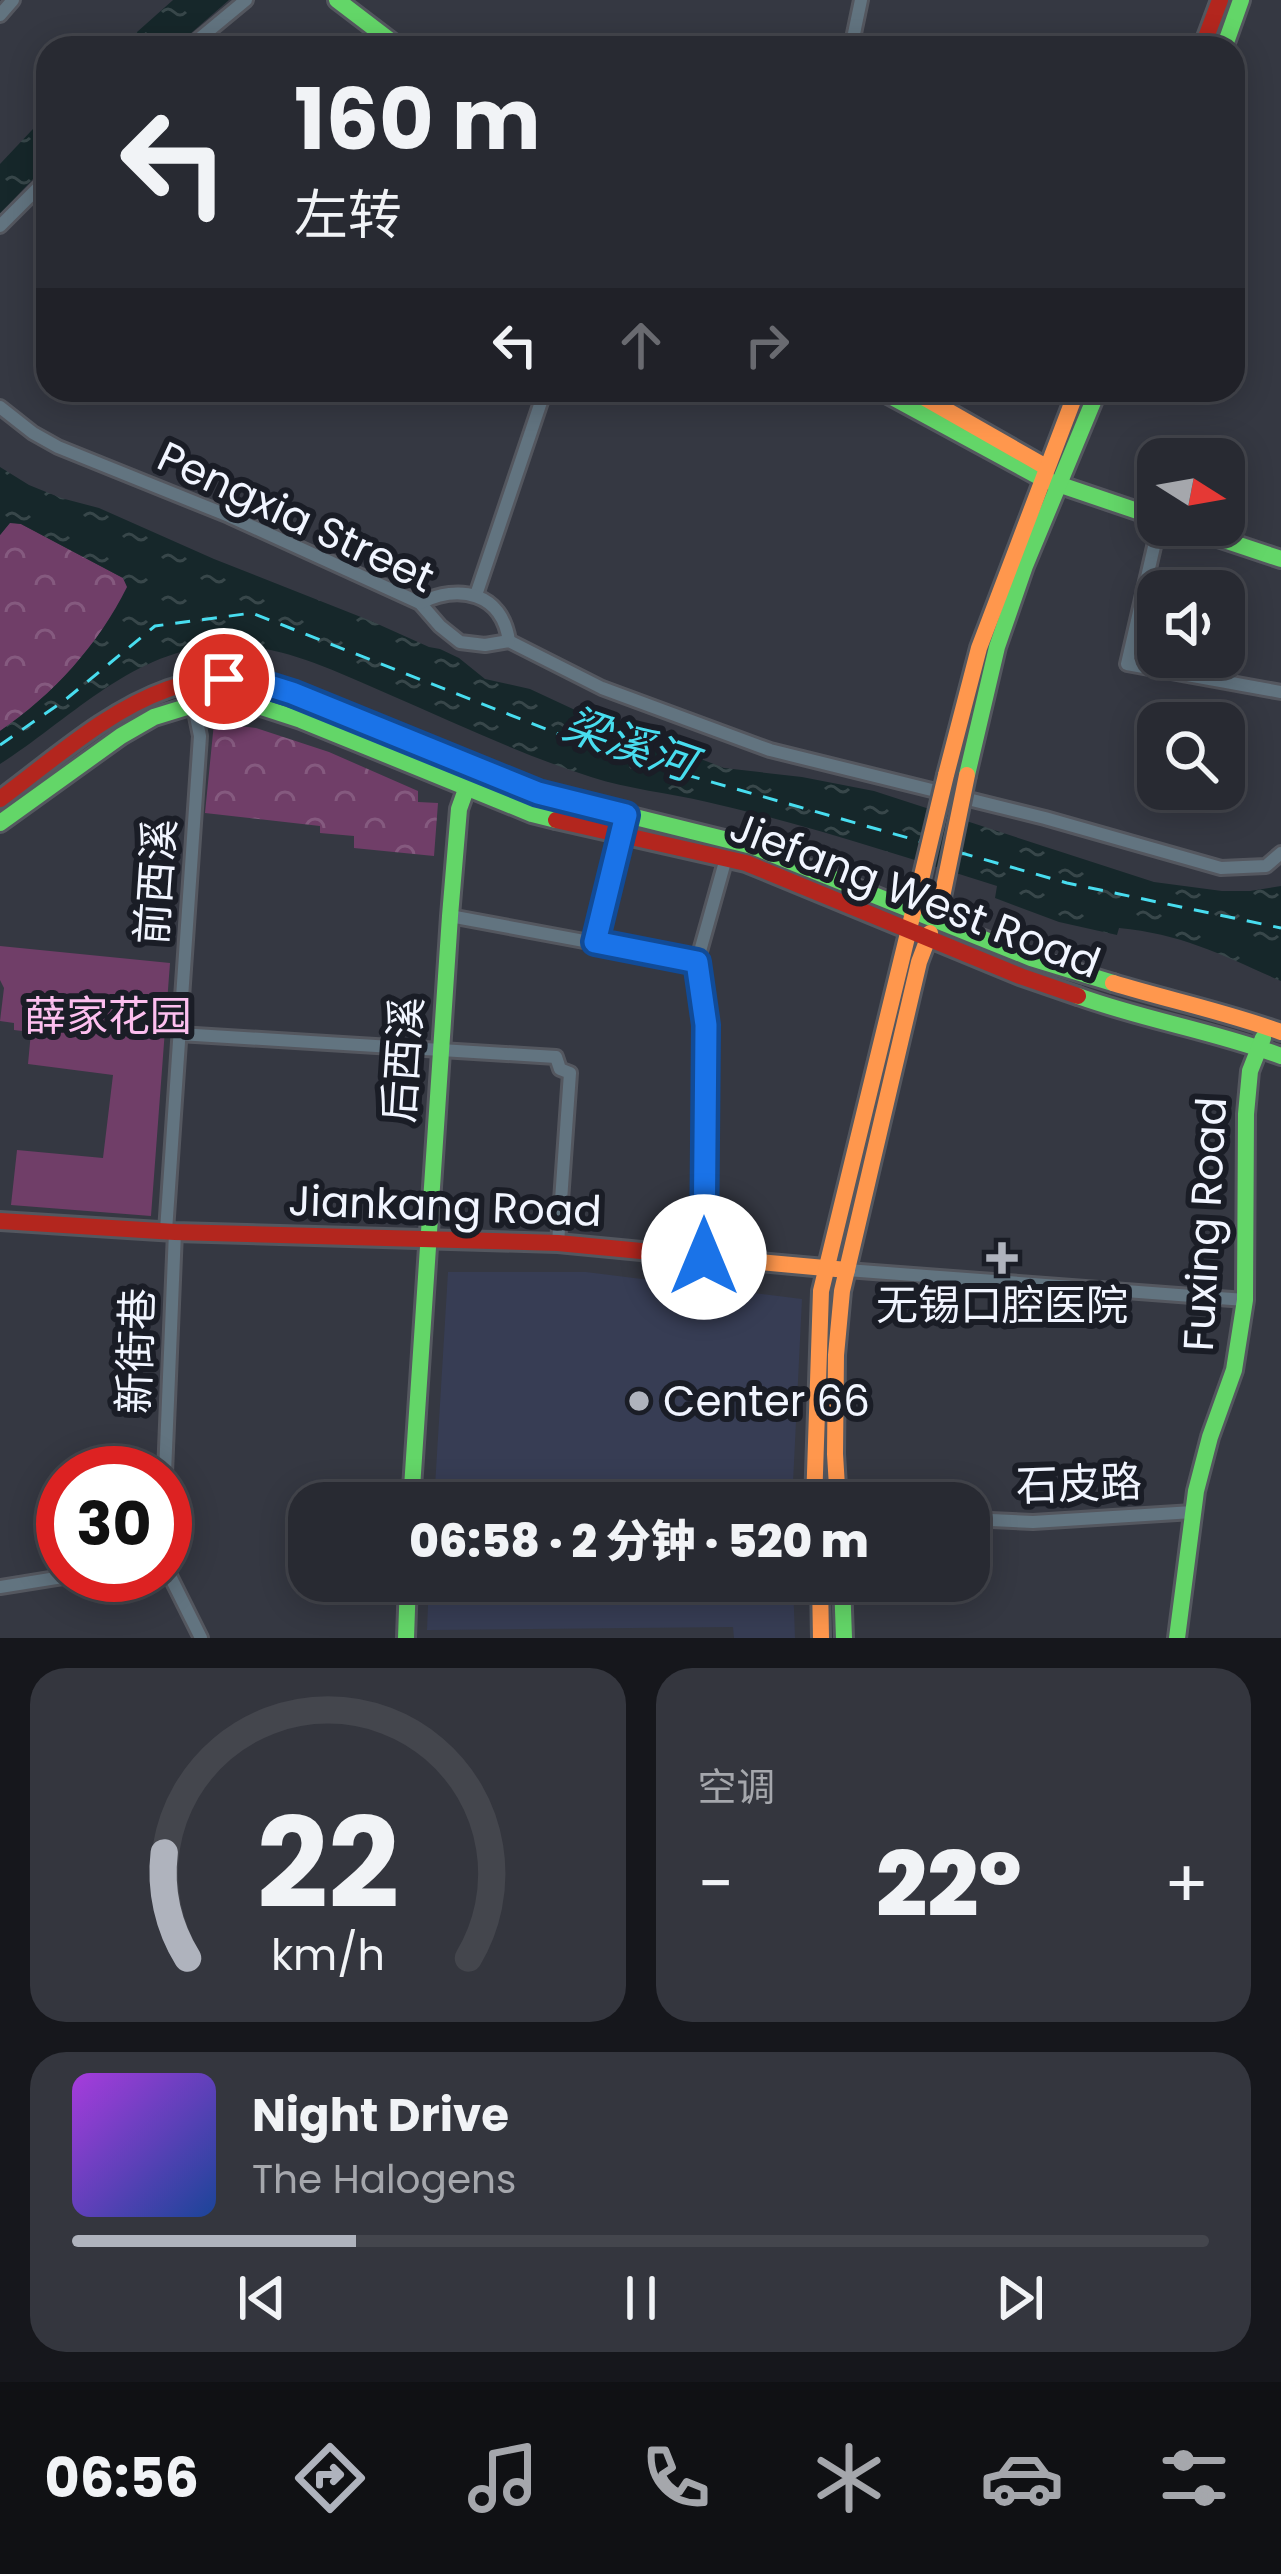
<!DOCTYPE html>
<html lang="zh">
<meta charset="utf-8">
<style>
:root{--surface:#282a32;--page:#34363e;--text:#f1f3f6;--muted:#a5a7ac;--line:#44464d;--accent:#afb3bd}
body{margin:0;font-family:Poppins,"Noto Sans SC",sans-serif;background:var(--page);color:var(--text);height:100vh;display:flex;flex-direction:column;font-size:45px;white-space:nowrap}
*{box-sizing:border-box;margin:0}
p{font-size:39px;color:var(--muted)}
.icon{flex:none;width:66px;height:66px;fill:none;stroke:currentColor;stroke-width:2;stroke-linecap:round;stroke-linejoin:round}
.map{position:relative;height:1638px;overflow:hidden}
.side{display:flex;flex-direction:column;gap:30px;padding:30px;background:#16171c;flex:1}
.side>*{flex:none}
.top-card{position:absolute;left:36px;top:36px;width:1209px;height:366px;border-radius:36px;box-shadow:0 6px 30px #0003,0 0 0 3px var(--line);background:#282a32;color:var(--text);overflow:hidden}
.needle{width:78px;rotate:101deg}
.controls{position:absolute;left:1137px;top:438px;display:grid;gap:24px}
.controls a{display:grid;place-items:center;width:108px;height:108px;border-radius:24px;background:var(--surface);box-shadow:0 6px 30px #0003,0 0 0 3px var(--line);font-size:60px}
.speed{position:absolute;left:36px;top:1446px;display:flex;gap:24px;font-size:60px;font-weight:700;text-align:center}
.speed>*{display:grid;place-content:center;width:156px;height:156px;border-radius:50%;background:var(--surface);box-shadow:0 6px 30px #0003,0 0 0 3px var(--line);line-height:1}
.speed .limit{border:18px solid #d22;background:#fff;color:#111}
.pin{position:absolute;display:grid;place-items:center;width:102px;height:102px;color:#fff;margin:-51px;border:6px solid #fff;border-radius:50%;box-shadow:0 3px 12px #0007}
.me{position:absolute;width:132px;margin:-66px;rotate:0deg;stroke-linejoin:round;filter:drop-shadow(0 0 9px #0008)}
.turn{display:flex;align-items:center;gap:42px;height:252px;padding:0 60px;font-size:54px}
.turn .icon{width:156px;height:156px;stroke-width:2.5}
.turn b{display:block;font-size:84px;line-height:102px}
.lanes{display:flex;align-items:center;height:114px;padding:0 60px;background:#0003;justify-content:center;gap:60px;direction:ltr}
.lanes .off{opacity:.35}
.big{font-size:90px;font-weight:800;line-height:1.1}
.side .card{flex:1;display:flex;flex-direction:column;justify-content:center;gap:18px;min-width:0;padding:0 42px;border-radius:36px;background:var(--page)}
.side .dial{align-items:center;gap:0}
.dial svg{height:312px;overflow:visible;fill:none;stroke:var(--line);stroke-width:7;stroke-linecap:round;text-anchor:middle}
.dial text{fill:var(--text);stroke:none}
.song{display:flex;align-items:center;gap:36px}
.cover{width:144px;height:144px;border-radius:18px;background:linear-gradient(135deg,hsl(280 70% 55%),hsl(220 70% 35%))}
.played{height:12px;border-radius:6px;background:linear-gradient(90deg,var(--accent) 25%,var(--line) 25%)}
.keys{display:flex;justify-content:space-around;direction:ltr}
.heat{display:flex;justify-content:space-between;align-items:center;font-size:66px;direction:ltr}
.side .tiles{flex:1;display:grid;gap:30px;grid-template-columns:1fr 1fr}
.card:last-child{grid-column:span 2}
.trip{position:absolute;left:288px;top:1482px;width:702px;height:120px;border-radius:36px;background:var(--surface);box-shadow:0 6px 30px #0003,0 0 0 3px var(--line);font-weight:800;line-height:120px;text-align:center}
.menu{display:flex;height:192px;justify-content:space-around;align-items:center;background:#101114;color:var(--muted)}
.menu .icon{width:84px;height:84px}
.menu .selected{color:var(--accent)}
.menu b{font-size:54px;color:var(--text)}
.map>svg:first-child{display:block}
</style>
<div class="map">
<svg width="1281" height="1638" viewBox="0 0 1281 1638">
<defs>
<pattern id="park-crowns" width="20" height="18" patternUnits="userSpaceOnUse" patternTransform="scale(3)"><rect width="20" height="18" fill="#703e68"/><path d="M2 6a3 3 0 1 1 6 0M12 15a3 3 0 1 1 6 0" fill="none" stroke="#855a7f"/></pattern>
<pattern id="water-ripples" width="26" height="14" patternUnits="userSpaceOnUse" patternTransform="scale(3)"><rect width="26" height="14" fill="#16272a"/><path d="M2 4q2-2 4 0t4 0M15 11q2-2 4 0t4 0" fill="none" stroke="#38474a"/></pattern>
</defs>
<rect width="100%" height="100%" fill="#353842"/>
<!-- built -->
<g fill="#373d54">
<polygon points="448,1272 586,1272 802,1299 792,1503 434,1503"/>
<polygon points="429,1581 793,1581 795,1638 734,1638 733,1627 427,1630"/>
</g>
<!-- green -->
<polygon fill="#703e68" points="0,946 170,963 151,1216 11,1205 17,1150 103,1158 113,1075 28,1064 31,1032 14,1030 14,1023 0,1021 4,988 0,980"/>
<!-- park -->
<g fill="url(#park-crowns)">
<path d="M10 522 21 524 123 578 128 587C99 644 53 695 0 731V535Z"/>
<polygon points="214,723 256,728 329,752 418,791 418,802 438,803 434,856 354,848 354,836 320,833 320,826 205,813"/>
</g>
<!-- water -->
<g fill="url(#water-ripples)">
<polygon points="173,0 229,0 174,48 119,48"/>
<polygon points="48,113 48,163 0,214 0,164"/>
<path d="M0 467 29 485 61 498 99 508 214 559 371 621 429 647 440 649 459 658 485 679 530 689 588 716 640 723 659 729 688 754 724 768 802 777 874 791 1154 882 1222 891H1250L1281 886V981C1224 956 1183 934 1119 928L1117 935 1059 922 995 898 997 886C901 856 805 824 707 802 669 793 628 789 591 777 522 755 455 723 388 694 334 671 274 640 213 646 128 654 68 721 0 764V731C53 695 99 644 127 587L123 578 21 524 10 523 0 535Z"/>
</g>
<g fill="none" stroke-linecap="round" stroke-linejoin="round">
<!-- ferry -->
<g stroke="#48ddef" stroke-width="3" stroke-dasharray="15 12" stroke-linecap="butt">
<polyline points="0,745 65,700 155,626 252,613 599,750 926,843"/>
<polyline points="958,852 1067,883 1281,928"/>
</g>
<defs>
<g id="street">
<polyline points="0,15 13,0"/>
<polyline points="188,48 246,0"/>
<polyline points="851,48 861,0"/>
<polyline points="0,226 48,178"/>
<polyline points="0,407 33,433 58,447 229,516 420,603 440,626 460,642 485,645 509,641 602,688 770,750 1045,818 1221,868 1266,866 1281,853"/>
<polyline points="1159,525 1127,664 1281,692"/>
<polyline points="476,595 545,390"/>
<path d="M420 603C459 584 502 592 509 641"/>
<polyline points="450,916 697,962"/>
<polyline points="595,942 622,828"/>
<polyline points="179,1034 556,1057 560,1069 570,1073 558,1243"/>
<polyline points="166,1231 200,736 189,682"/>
<polyline points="705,1257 706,1025 697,962 726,858"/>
<polyline points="847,1270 1245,1300"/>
<polyline points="165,1473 175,1232"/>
<polyline points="969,1519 1033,1522 1193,1512"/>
<polyline points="165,1566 201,1638"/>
<polyline points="0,1587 75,1575"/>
</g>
<g id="fast">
<polyline points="337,0 400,48"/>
<polyline points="1224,48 1241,0"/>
<polyline points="879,390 1043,479 1158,518"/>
<polyline points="1179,525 1281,559"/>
<polyline points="967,775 997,647 1025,566 1098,390"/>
<polyline points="506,780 538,793 752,846 1031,958 1113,983"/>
<polyline points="0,823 121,736 154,717 193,705 252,704 301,720 532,814 556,820"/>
<path d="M1078 996C1144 1020 1214 1031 1281 1056"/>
<polyline points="411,1503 450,916 459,809 469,781"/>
<polyline points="842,1581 844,1638"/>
<polyline points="406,1638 408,1581"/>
<polyline points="1177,1638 1196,1491 1210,1437 1234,1370 1245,1300 1246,1114 1250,1071 1263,1038"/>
</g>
<g id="slow">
<polyline points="911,390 1046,467"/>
<polyline points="946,775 979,648 1077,390"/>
<path d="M1113 983C1169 1000 1226 1012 1281 1032"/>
<polyline points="662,1253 847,1270"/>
<polyline points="814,1503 821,1291 919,888"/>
<polyline points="838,1503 835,1454 836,1355 842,1291 919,962 930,933"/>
<polyline points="820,1581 821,1638"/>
</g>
<g id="jam">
<polyline points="1202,48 1220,0"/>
<path d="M0 799C53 760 106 711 168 689 241 662 312 701 379 728 421 746 464 763 506 780"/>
<polyline points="556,820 746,863 1020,976 1078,996"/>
<polyline points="0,1221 175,1232 558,1243 662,1253"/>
</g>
</defs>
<!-- street casing -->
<use href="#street" stroke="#54575f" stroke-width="18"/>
<!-- fast casing -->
<use href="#fast" stroke="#54575f" stroke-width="22"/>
<!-- slow casing -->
<use href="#slow" stroke="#54575f" stroke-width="22"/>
<!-- jam casing -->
<use href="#jam" stroke="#54575f" stroke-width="22"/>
<!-- street -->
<use href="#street" stroke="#627480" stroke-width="12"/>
<!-- fast -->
<use href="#fast" stroke="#63d668" stroke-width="16"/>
<!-- slow -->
<use href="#slow" stroke="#ff974d" stroke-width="16"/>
<!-- jam -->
<use href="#jam" stroke="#b3261e" stroke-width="16"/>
<defs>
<g id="slow-bridge">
<polyline points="919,888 946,775"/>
<polyline points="942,897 967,775"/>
</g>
</defs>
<!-- slow-bridge casing -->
<use href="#slow-bridge" stroke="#54575f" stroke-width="22" stroke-linecap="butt"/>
<!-- slow-bridge -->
<use href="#slow-bridge" stroke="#ff974d" stroke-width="16"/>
</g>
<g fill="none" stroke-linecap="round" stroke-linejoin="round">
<defs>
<polyline id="route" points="224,679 260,683 292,693 538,793 626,815 595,942 697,962 706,1025 704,1257"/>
</defs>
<!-- route casing -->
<use href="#route" stroke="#114b97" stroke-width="30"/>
<!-- route -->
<use href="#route" stroke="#1a73e8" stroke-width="21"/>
</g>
<!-- markers -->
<g fill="#afb3bd" stroke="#1a1d26" stroke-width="4.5">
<path d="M996 1240h12v12h12v12h-12v12h-12v-12h-12v-12h12z"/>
<circle cx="639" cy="1401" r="12"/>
</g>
<g text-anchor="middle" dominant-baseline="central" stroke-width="12" stroke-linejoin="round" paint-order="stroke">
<!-- street labels -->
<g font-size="42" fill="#f1f5ff" stroke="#1a1d26">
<text transform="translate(296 517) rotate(25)">Pengxia Street</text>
<text transform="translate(156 882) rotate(-86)">前西溪</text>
<text transform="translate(915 895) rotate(21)">Jiefang West Road</text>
<text transform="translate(403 1060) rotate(-86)">后西溪</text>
<text transform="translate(445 1206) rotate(2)">Jiankang Road</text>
<text transform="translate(1205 1224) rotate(-87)">Fuxing Road</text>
<text transform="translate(136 1351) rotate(-88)">新街巷</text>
<text transform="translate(1079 1484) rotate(-2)">石皮路</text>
</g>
<!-- park labels -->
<g font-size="42" fill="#fdbfef" stroke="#1a1d26">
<text x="108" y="1016">薛家花园</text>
</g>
<!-- poi labels -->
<g font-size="42" fill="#f1f5ff" stroke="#1a1d26">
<text x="1002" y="1305">无锡口腔医院</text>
<text x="663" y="1401" text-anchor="start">Center 66</text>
</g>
<!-- water labels -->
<g font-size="45" font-style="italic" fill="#48ddef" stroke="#1a1d26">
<text transform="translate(629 744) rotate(19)">梁溪河</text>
</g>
</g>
</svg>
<div class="controls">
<a><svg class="needle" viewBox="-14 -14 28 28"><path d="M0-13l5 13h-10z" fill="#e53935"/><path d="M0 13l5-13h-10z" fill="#a5a7ac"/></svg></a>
<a><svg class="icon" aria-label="sound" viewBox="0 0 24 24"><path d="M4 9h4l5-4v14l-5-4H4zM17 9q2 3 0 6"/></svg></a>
<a><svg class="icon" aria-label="search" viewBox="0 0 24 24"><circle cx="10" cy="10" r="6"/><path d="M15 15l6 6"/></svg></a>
</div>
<div class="speed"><div class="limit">30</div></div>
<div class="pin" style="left:224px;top:679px;background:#d93025"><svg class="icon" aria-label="arrive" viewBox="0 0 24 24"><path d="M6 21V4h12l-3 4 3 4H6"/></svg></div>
<svg class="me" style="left:704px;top:1257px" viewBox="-20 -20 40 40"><circle r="19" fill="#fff"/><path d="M0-13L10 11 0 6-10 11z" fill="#1a73e8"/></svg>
<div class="trip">06:58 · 2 分钟 · 520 m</div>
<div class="top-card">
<div class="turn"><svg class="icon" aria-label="left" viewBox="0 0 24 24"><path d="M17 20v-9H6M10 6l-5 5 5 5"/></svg><div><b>160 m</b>左转</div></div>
<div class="lanes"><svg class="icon" aria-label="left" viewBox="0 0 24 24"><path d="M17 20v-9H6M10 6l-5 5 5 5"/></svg><svg class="icon off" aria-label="ahead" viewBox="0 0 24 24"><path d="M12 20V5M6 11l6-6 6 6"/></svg><svg class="icon off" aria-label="right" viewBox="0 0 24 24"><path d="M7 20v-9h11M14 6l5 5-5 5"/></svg></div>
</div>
</div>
<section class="side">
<div class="tiles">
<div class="card dial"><svg viewBox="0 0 100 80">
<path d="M14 69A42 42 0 1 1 86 69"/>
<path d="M14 69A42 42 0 0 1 8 42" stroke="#afb3bd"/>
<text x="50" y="56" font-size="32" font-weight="700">22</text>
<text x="50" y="72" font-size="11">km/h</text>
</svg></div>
<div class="card"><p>空调</p>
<div class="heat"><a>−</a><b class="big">22°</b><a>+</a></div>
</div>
<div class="card">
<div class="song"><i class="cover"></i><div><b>Night Drive</b><p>The Halogens</p></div></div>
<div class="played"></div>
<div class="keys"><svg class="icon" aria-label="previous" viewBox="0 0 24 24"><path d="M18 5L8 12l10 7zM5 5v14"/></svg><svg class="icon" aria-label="pause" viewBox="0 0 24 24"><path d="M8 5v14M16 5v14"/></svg><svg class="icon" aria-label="next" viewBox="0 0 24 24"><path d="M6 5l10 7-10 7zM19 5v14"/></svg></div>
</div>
</div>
</section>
<nav class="menu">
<b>06:56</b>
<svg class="icon selected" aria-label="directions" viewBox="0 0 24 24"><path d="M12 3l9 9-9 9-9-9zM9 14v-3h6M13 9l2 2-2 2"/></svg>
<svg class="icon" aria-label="music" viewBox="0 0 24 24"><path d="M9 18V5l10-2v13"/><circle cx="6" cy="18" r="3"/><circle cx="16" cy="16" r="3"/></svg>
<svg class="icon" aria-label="phone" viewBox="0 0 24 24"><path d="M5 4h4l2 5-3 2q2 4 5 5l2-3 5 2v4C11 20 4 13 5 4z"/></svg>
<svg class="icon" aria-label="climate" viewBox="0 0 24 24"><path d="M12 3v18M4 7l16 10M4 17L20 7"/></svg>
<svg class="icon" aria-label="car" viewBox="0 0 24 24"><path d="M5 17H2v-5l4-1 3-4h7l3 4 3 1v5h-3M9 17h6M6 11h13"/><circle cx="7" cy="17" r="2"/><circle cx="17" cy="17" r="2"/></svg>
<svg class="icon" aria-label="filters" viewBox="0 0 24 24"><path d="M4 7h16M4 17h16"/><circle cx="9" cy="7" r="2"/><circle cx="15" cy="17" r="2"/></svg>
</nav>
